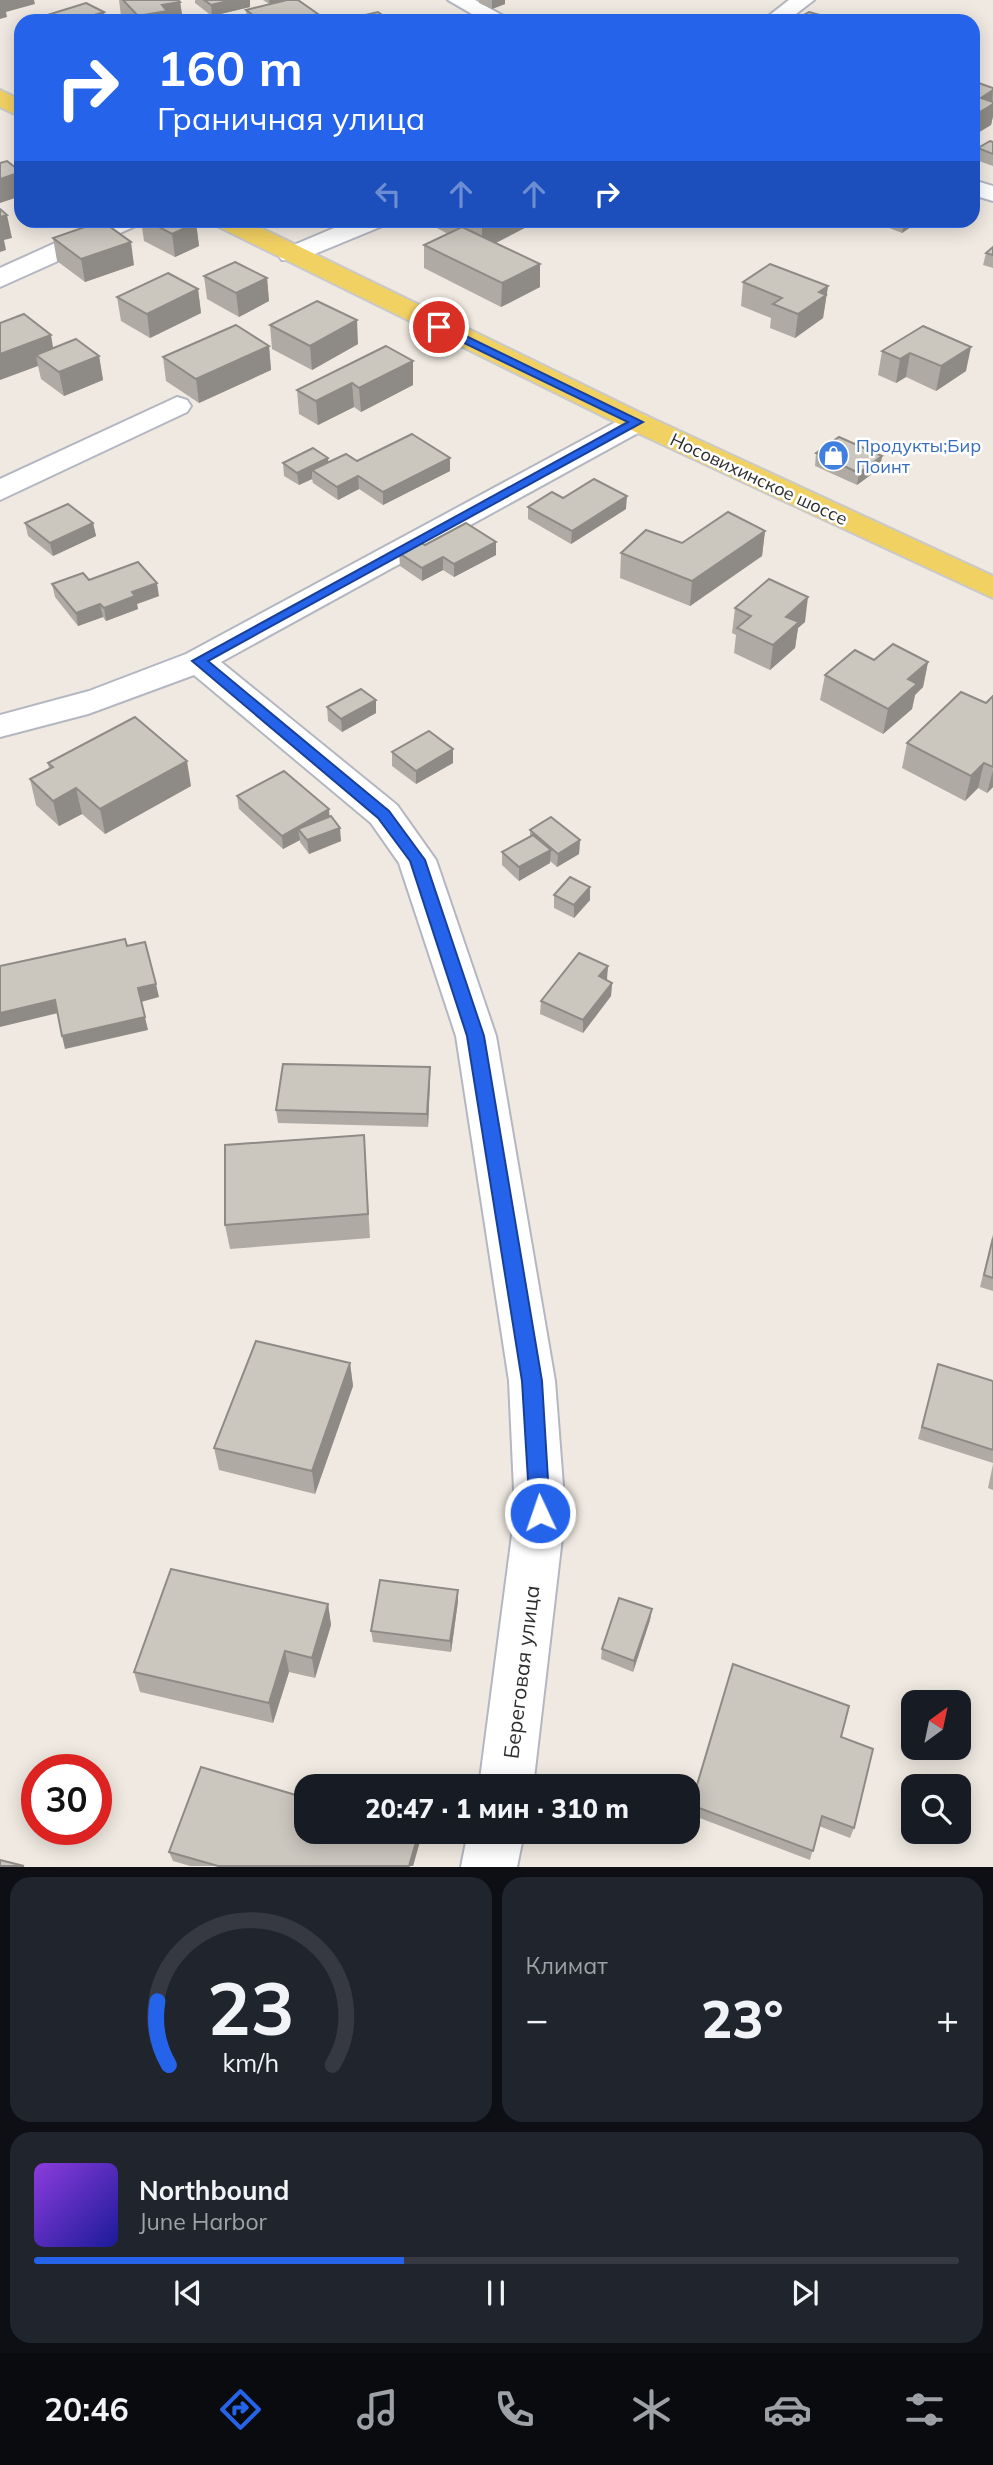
<!DOCTYPE html>
<html lang="ru">
<meta charset="utf-8">
<style>
:root{--surface:#171b24;--page:#20242c;--text:#f1f3f6;--muted:#9ea1a6;--line:#363941;--accent:#2563eb}
body{margin:0;font-family:Mulish,sans-serif;background:var(--page);color:var(--text);height:100vh;display:flex;flex-direction:column;font-size:26px;white-space:nowrap}
*{box-sizing:border-box;margin:0}
p{font-size:23px;color:var(--muted)}
.icon{flex:none;width:38px;height:38px;fill:none;stroke:currentColor;stroke-width:2;stroke-linecap:round;stroke-linejoin:round}
.map{position:relative;height:1867px;overflow:hidden}
.side{display:flex;flex-direction:column;gap:10px;padding:10px;background:#0d0f14;flex:1}
.side>*{flex:none}
.hud{position:absolute;left:14px;top:14px;width:966px;height:214px;border-radius:21px;box-shadow:0 4px 18px #0003;background:#2563eb;color:#fff;overflow:hidden}
.needle{width:46px;rotate:33deg}
.fabs{position:absolute;left:901px;top:1690px;display:grid;gap:14px}
.fabs a{display:grid;place-items:center;width:70px;height:70px;border-radius:14px;background:var(--surface);box-shadow:0 4px 18px #0003;font-size:35px}
.speed{position:absolute;left:21px;top:1754px;display:flex;gap:14px;font-size:35px;font-weight:700;text-align:center}
.speed>*{display:grid;place-content:center;width:91px;height:91px;border-radius:50%;background:var(--surface);box-shadow:0 4px 18px #0003;line-height:1}
.speed .limit{border:10px solid #d22;background:#fff;color:#111}
.pin{position:absolute;display:grid;place-items:center;width:60px;height:60px;color:#fff;margin:-30px;border:4px solid #fff;border-radius:50%;box-shadow:0 2px 7px #0007}
.me{position:absolute;width:77px;margin:-38px;rotate:357deg;stroke-linejoin:round;filter:drop-shadow(0 0 5px #0008)}
.turn{display:flex;align-items:center;gap:24px;height:147px;padding:0 28px;font-size:32px}
.turn .icon{width:91px;height:91px;stroke-width:2.5}
.turn b{display:block;font-size:49px;line-height:60px}
.lanes{display:flex;align-items:center;height:66px;padding:0 28px;background:#0003;justify-content:center;gap:35px;direction:ltr}
.lanes .off{opacity:.35}
.big{font-size:52px;font-weight:800;line-height:1.1}
.side .tile{flex:1;display:flex;flex-direction:column;justify-content:center;gap:10px;min-width:0;padding:0 24px;border-radius:21px;background:var(--page)}
.side .dial{align-items:center;gap:0}
.dial svg{height:182px;overflow:visible;fill:none;stroke:var(--line);stroke-width:7;stroke-linecap:round;text-anchor:middle}
.dial text{fill:var(--text);stroke:none}
.song{display:flex;align-items:center;gap:21px}
.cover{width:84px;height:84px;border-radius:10px;background:linear-gradient(135deg,hsl(270 70% 55%),hsl(240 70% 35%))}
.played{height:7px;border-radius:4px;background:linear-gradient(90deg,var(--accent) 40%,var(--line) 40%)}
.keys{display:flex;justify-content:space-around;direction:ltr}
.heat{display:flex;justify-content:space-between;align-items:center;font-size:38px;direction:ltr}
.side .tiles{flex:1;display:grid;gap:10px;grid-template-columns:1fr 1fr}
.tile:last-child{grid-column:span 2}
.trip{position:absolute;left:294px;top:1774px;width:406px;height:70px;border-radius:21px;background:var(--surface);box-shadow:0 4px 18px #0003;font-weight:800;line-height:70px;text-align:center}
.dock{display:flex;height:112px;justify-content:space-around;align-items:center;background:#090b0e;color:var(--muted)}
.dock .icon{width:49px;height:49px}
.dock .on{color:var(--accent)}
.dock b{font-size:32px;color:var(--text)}
.map>svg:first-child{display:block}
</style>
<div class="map">
<svg width="993" height="1867" viewBox="0 0 993 1867">
<rect width="100%" height="100%" fill="#efe9e1"/>
<g fill="none" stroke-linecap="round" stroke-linejoin="round">
<defs>
<g id="minor">
<polygon points="448,0 475,0 512,21 484,21"/>
<polygon points="789,0 814,0 787,21 762,21"/>
<polygon points="973,180 993,186 993,201 973,195"/>
<polygon points="106,220 141,220 138,225 0,287 0,268"/>
<polygon points="353,220 388,220 385,225 300,260 282,260 278,255 282,250"/>
<polygon points="177,397 187,400 191,406 187,412 0,500 0,479"/>
<polygon points="637,413 647,416 651,422 647,428 221,662 397,805 436,860 496,1036 555,1381 565,1512 533,1787 479,1787 515,1512 509,1381 456,1036 399,863 371,823 194,675 88,714 0,737 0,715 89,691 186,654 627,416"/>
<polygon points="468,1832 524,1832 517,1867 461,1867"/>
</g>
<g id="major">
<polygon points="0,90 21,100 21,117 0,107"/>
<polygon points="212,220 245,220 647,416 993,576 993,598 627,428 215,225"/>
</g>
</defs>
<!-- minor casing -->
<use href="#minor" stroke="#b4b7c1" stroke-width="4"/>
<!-- major casing -->
<use href="#major" stroke="#c9c9c9" stroke-width="4"/>
<!-- minor -->
<use href="#minor" fill="#fff" fill-rule="evenodd"/>
<!-- major -->
<use href="#major" fill="#f2d163" fill-rule="evenodd"/>
</g>
<!-- wall -->
<g fill="#afaba4">
<polygon points="119,0 178,0 180,2 183,21 126,21 121,16"/>
<polygon points="195,0 250,0 250,7 212,16 195,3"/>
<polygon points="263,0 298,0 318,21 247,21 246,10 269,4"/>
<polygon points="479,0 505,0 505,4 492,9 479,3"/>
<polygon points="973,81 993,88 993,116 991,125 976,134 973,133"/>
<polygon points="993,142 993,166 976,160 978,148"/>
<polygon points="73,220 112,220 105,223 134,265 85,282 57,261 53,238 83,228"/>
<polygon points="141,220 191,220 196,223 199,246 175,257 144,241"/>
<polygon points="435,220 540,220 496,243 540,287 501,307 424,268 424,245 448,234 435,227"/>
<polygon points="869,220 921,220 902,233"/>
<polygon points="993,247 993,268 983,265 986,253"/>
<polygon points="204,276 267,278 269,301 239,317 207,299"/>
<polygon points="743,282 828,286 823,318 795,338 770,328 771,318 741,306"/>
<polygon points="198,289 201,313 150,338 121,321 117,297"/>
<polygon points="0,323 53,348 99,356 103,380 64,396 41,379 38,366"/>
<polygon points="270,325 358,344 312,370 272,349"/>
<polygon points="923,326 966,371 936,391 906,377 896,383 878,375 882,351"/>
<polygon points="269,346 271,370 199,403 166,381 163,357"/>
<polygon points="413,361 413,385 361,412 354,407 318,425 299,414 297,390"/>
<polygon points="816,453 882,456 880,468 857,485 815,466"/>
<polygon points="328,458 328,462 450,458 450,471 383,505 359,489 338,500 313,483 312,479 299,485 284,476 283,463"/>
<polygon points="563,498 626,509 571,544 528,519 528,507"/>
<polygon points="25,523 93,523 96,536 53,556 28,536"/>
<polygon points="765,531 762,556 690,606 620,578 621,553"/>
<polygon points="425,545 496,555 454,577 443,570 422,581 400,566 399,553"/>
<polygon points="89,580 159,596 137,604 138,609 106,621 103,617 78,626 55,597 52,584"/>
<polygon points="735,608 805,622 798,628 795,648 770,670 734,653 736,635 732,633"/>
<polygon points="928,662 923,687 915,695 912,709 883,734 820,700 825,675"/>
<polygon points="993,696 993,787 987,793 978,788 965,801 902,768 907,743 986,703"/>
<polygon points="327,707 376,713 342,732 328,721"/>
<polygon points="392,752 453,763 416,784 392,766"/>
<polygon points="48,763 191,786 105,834 82,814 59,826 36,805 30,779 49,769"/>
<polygon points="237,796 330,816 341,841 309,854 300,842 300,840 283,849 239,809"/>
<polygon points="530,830 580,840 579,854 557,867 550,861 550,863 519,881 502,865 502,852 530,837"/>
<polygon points="554,895 590,900 574,918 554,908"/>
<polygon points="608,966 606,980 612,983 611,996 583,1033 540,1014 541,1001"/>
<polygon points="430,1067 430,1080 428,1127 278,1123 276,1110"/>
<polygon points="364,1135 370,1238 230,1249 225,1225"/>
<polygon points="993,1234 993,1291 980,1287"/>
<polygon points="350,1363 353,1386 315,1494 219,1470 214,1448"/>
<polygon points="938,1364 993,1381 993,1463 918,1439"/>
<polygon points="993,1464 993,1490 988,1488"/>
<polygon points="458,1601 451,1652 373,1642 371,1631"/>
<polygon points="328,1604 331,1625 315,1678 289,1672 273,1723 140,1692 134,1672"/>
<polygon points="652,1609 650,1620 633,1672 601,1659 602,1649"/>
<polygon points="841,1737 854,1828 850,1838 819,1826 810,1860 689,1814 691,1805"/>
<polygon points="419,1832 420,1841 413,1866 190,1866 173,1861 169,1852"/>
</g>
<!-- shaded-wall -->
<g fill="#8e8b86">
<polygon points="0,0 34,0 35,4 6,12 7,17 0,19"/>
<polygon points="232,0 250,0 250,7 212,16 211,5"/>
<polygon points="269,0 287,0 270,5"/>
<polygon points="492,0 505,0 505,4 492,9"/>
<polygon points="180,2 183,21 139,21 138,16 162,5"/>
<polygon points="104,12 106,21 76,21"/>
<polygon points="318,14 318,21 290,21"/>
<polygon points="993,90 992,105 993,104 993,116 991,125 976,134 980,112 981,98"/>
<polygon points="21,172 21,196 0,203 0,179"/>
<polygon points="7,215 12,238 4,240 6,250 0,252 0,217"/>
<polygon points="85,220 112,220 87,230"/>
<polygon points="495,220 540,220 482,250 482,227"/>
<polygon points="905,220 921,220 902,233"/>
<polygon points="196,223 199,246 175,257 172,234"/>
<polygon points="131,242 134,265 85,282 81,259"/>
<polygon points="540,264 540,287 501,307 502,283"/>
<polygon points="267,278 269,301 239,317 236,293"/>
<polygon points="828,286 823,318 795,338 798,314 819,292"/>
<polygon points="198,289 201,313 150,338 147,314"/>
<polygon points="357,320 358,344 312,370 310,346"/>
<polygon points="51,335 55,359 36,355 38,366 0,380 0,354"/>
<polygon points="269,346 271,370 199,403 196,379"/>
<polygon points="971,347 966,371 936,391 941,366"/>
<polygon points="910,353 906,377 896,383 900,359"/>
<polygon points="99,356 103,380 64,396 59,372"/>
<polygon points="413,361 413,385 361,412 359,388"/>
<polygon points="352,383 354,407 318,425 316,401"/>
<polygon points="882,456 880,468 857,485 859,473"/>
<polygon points="328,458 329,470 312,470 312,479 299,485 297,473"/>
<polygon points="450,458 450,471 383,505 383,492"/>
<polygon points="358,476 359,489 338,500 337,487"/>
<polygon points="627,496 626,509 571,544 572,531"/>
<polygon points="93,523 96,536 53,556 50,543"/>
<polygon points="765,531 762,556 690,606 692,581"/>
<polygon points="496,542 496,555 454,577 454,564"/>
<polygon points="443,557 443,570 422,581 422,568"/>
<polygon points="157,583 159,596 137,604 138,609 106,621 104,608 132,592"/>
<polygon points="808,597 805,622 798,628 795,648 770,670 773,645 786,617"/>
<polygon points="100,604 103,617 78,626 76,613"/>
<polygon points="928,662 923,687 915,695 912,709 883,734 888,709 908,679"/>
<polygon points="376,700 376,713 342,732 341,719"/>
<polygon points="453,749 453,763 416,784 416,771"/>
<polygon points="187,761 191,786 105,834 100,809"/>
<polygon points="984,763 978,788 965,801 971,776"/>
<polygon points="993,770 993,787 987,793"/>
<polygon points="76,788 82,814 59,826 53,801"/>
<polygon points="329,809 330,822 298,829 300,840 283,849 282,836"/>
<polygon points="340,828 341,841 309,854 307,840"/>
<polygon points="580,840 579,854 557,867 558,854"/>
<polygon points="551,850 550,863 519,881 519,867"/>
<polygon points="590,887 590,900 574,918 574,905"/>
<polygon points="608,966 607,979 598,990 599,976"/>
<polygon points="612,983 611,996 583,1033 583,1020"/>
<polygon points="156,984 159,997 141,1002 138,988"/>
<polygon points="55,1000 58,1013 0,1027 0,1013"/>
<polygon points="145,1017 148,1030 65,1049 62,1036"/>
<polygon points="430,1067 430,1080 428,1127 427,1114"/>
<polygon points="350,1363 353,1386 315,1494 312,1471"/>
<polygon points="458,1590 458,1601 451,1652 450,1641"/>
<polygon points="328,1604 331,1625 315,1678 312,1658"/>
<polygon points="652,1609 650,1620 633,1672 634,1661"/>
<polygon points="285,1651 289,1672 273,1723 269,1703"/>
<polygon points="419,1832 420,1841 413,1866 409,1866"/>
</g>
<!-- building -->
<g fill="#cbc7bf" stroke="#8e8b86" stroke-width="2">
<polygon points="123,0 178,0 180,2 162,5 167,11 138,16"/>
<polygon points="204,0 232,0 211,5"/>
<polygon points="287,0 298,0 318,14 290,21 261,21 246,10"/>
<polygon points="86,3 104,12 76,21 28,21"/>
<polygon points="378,12 389,20 384,21 339,21"/>
<polygon points="809,12 841,21 793,21"/>
<polygon points="973,81 993,88 993,90 981,98 993,102 993,104 980,112 973,110"/>
<polygon points="990,141 993,142 993,154 978,148"/>
<polygon points="7,161 21,172 0,179 0,163"/>
<polygon points="0,209 7,215 0,217"/>
<polygon points="146,220 191,220 196,223 172,234"/>
<polygon points="468,220 495,220 482,227"/>
<polygon points="102,221 131,242 81,259 53,238"/>
<polygon points="462,227 540,264 502,283 424,245"/>
<polygon points="993,247 993,255 986,253"/>
<polygon points="235,262 267,278 236,293 204,276"/>
<polygon points="770,264 828,286 819,292 826,295 798,314 773,304 782,298 743,282"/>
<polygon points="168,273 198,289 147,314 117,297"/>
<polygon points="317,301 357,320 310,346 270,325"/>
<polygon points="24,314 51,335 0,354 0,323"/>
<polygon points="236,325 269,346 196,379 163,357"/>
<polygon points="923,326 971,347 941,366 910,353 900,359 882,351"/>
<polygon points="76,339 99,356 59,372 36,355"/>
<polygon points="386,346 413,361 359,388 352,383 316,401 297,390"/>
<polygon points="412,434 450,458 383,492 358,476 337,487 312,470 346,454 357,461"/>
<polygon points="839,437 882,456 859,473 816,453"/>
<polygon points="313,448 328,458 297,473 283,463"/>
<polygon points="594,479 627,496 572,531 528,507 552,492 563,498"/>
<polygon points="68,504 93,523 50,543 25,523"/>
<polygon points="728,512 765,531 692,581 621,553 646,530 682,543"/>
<polygon points="466,523 496,542 454,564 443,557 422,568 399,553 420,542 425,545"/>
<polygon points="138,562 157,583 132,592 135,596 104,608 100,604 76,613 52,584 83,573 89,580"/>
<polygon points="769,579 808,597 786,617 799,622 773,645 737,628 751,616 735,608"/>
<polygon points="893,644 928,662 908,679 917,684 888,709 825,675 855,650 874,660"/>
<polygon points="361,689 376,700 341,719 327,707"/>
<polygon points="961,692 986,703 993,696 993,767 984,763 971,776 907,743"/>
<polygon points="135,717 187,761 100,809 76,788 53,801 30,779 53,767 48,763"/>
<polygon points="429,731 453,749 416,771 392,752"/>
<polygon points="284,771 329,809 282,836 237,796"/>
<polygon points="331,816 340,828 307,840 298,829"/>
<polygon points="551,817 580,840 558,854 530,830"/>
<polygon points="533,835 551,850 519,867 502,852"/>
<polygon points="570,877 590,887 574,905 554,895"/>
<polygon points="125,939 127,946 145,942 156,984 138,988 145,1017 62,1036 55,1000 0,1013 0,966"/>
<polygon points="579,953 608,966 599,976 612,983 583,1020 541,1001"/>
<polygon points="283,1064 430,1067 427,1114 276,1110"/>
<polygon points="364,1135 368,1214 225,1225 225,1145"/>
<polygon points="993,1238 993,1278 984,1275"/>
<polygon points="256,1341 350,1363 312,1471 214,1448"/>
<polygon points="938,1364 993,1381 993,1450 922,1427"/>
<polygon points="171,1569 328,1604 312,1658 285,1651 269,1703 134,1672"/>
<polygon points="380,1580 458,1590 450,1641 371,1631"/>
<polygon points="619,1598 652,1609 634,1661 602,1649"/>
<polygon points="733,1664 849,1706 841,1737 873,1749 854,1828 822,1816 813,1851 691,1805"/>
<polygon points="201,1767 306,1798 306,1832 419,1832 409,1866 218,1866 169,1852"/>
<polygon points="0,1860 24,1866 0,1866"/>
</g>
<!-- route -->
<polygon fill="#2563eb" stroke="#184099" stroke-width="2" points="439,323 643,422 208,661 389,811 425,860 484,1036 542,1381 550,1513 547,1519 540,1522 533,1519 530,1513 522,1381 467,1036 410,861 378,818 192,661 628,422 435,329 433,327"/>
<!-- icons -->
<defs>
<symbol id="shop-disc" viewBox="-11 -11 22 22"><circle r="9.5" fill="#3f7fe0" stroke="#fff"/><path d="M-5-2.5h2.3a2.7 3.5 0 0 1 5.4 0H5L5.5 6h-11ZM-1.5-2.5h3a1.5 2.3 0 0 0-3 0Z" fill="#fff"/></symbol>
</defs>
<g fill-rule="evenodd">
<use href="#shop-disc" x="816" y="438" width="35" height="35"/>
</g>
<g text-anchor="middle" dominant-baseline="central" stroke-width="5" stroke-linejoin="round" paint-order="stroke">
<!-- far-shop labels -->
<g font-size="18" fill="#366cbe" stroke="#fff" text-anchor="start">
<text x="856" y="445">Продукты;Бир<tspan x="856" dy="21">Поинт</tspan></text>
</g>
<!-- far-street labels -->
<g font-size="18" fill="#2e2e2e" stroke="#fff">
<text transform="translate(759 479) rotate(25)">Носовихинское шоссе</text>
</g>
<!-- street labels -->
<g font-size="21" fill="#2e2e2e" stroke="#fff">
<text transform="translate(521 1672) rotate(-83)">Береговая улица</text>
</g>
</g>
</svg>
<div class="fabs">
<a><svg class="needle" viewBox="-14 -14 28 28"><path d="M0-13l5 13h-10z" fill="#e53935"/><path d="M0 13l5-13h-10z" fill="#9ea1a6"/></svg></a>
<a><svg class="icon" aria-label="search" viewBox="0 0 24 24"><circle cx="10" cy="10" r="6"/><path d="M15 15l6 6"/></svg></a>
</div>
<div class="speed"><div class="limit">30</div></div>
<div class="pin" style="left:439px;top:327px;background:#d93025"><svg class="icon" aria-label="arrive" viewBox="0 0 24 24"><path d="M6 21V4h12l-3 4 3 4H6"/></svg></div>
<svg class="me" style="left:540px;top:1513px" viewBox="-20 -20 40 40"><circle r="17" fill="#2563eb" stroke="#fff" stroke-width="3"/><path d="M0-11L8 9 0 5-8 9z" fill="#fff"/></svg>
<div class="trip">20:47 · 1 мин · 310 m</div>
<div class="hud">
<div class="turn"><svg class="icon" aria-label="right" viewBox="0 0 24 24"><path d="M7 20v-9h11M14 6l5 5-5 5"/></svg><div><b>160 m</b>Граничная улица</div></div>
<div class="lanes"><svg class="icon off" aria-label="left" viewBox="0 0 24 24"><path d="M17 20v-9H6M10 6l-5 5 5 5"/></svg><svg class="icon off" aria-label="ahead" viewBox="0 0 24 24"><path d="M12 20V5M6 11l6-6 6 6"/></svg><svg class="icon off" aria-label="ahead" viewBox="0 0 24 24"><path d="M12 20V5M6 11l6-6 6 6"/></svg><svg class="icon" aria-label="right" viewBox="0 0 24 24"><path d="M7 20v-9h11M14 6l5 5-5 5"/></svg></div>
</div>
</div>
<section class="side">
<div class="tiles">
<div class="tile dial"><svg viewBox="0 0 100 80">
<path d="M14 69A42 42 0 1 1 86 69"/>
<path d="M14 69A42 42 0 0 1 9 41" stroke="#2563eb"/>
<text x="50" y="56" font-size="32" font-weight="700">23</text>
<text x="50" y="72" font-size="11">km/h</text>
</svg></div>
<div class="tile"><p>Климат</p>
<div class="heat"><a>−</a><b class="big">23°</b><a>+</a></div>
</div>
<div class="tile">
<div class="song"><i class="cover"></i><div><b>Northbound</b><p>June Harbor</p></div></div>
<div class="played"></div>
<div class="keys"><svg class="icon" aria-label="previous" viewBox="0 0 24 24"><path d="M18 5L8 12l10 7zM5 5v14"/></svg><svg class="icon" aria-label="pause" viewBox="0 0 24 24"><path d="M8 5v14M16 5v14"/></svg><svg class="icon" aria-label="next" viewBox="0 0 24 24"><path d="M6 5l10 7-10 7zM19 5v14"/></svg></div>
</div>
</div>
</section>
<nav class="dock">
<b>20:46</b>
<svg class="icon on" aria-label="directions" viewBox="0 0 24 24"><path d="M12 3l9 9-9 9-9-9zM9 14v-3h6M13 9l2 2-2 2"/></svg>
<svg class="icon" aria-label="music" viewBox="0 0 24 24"><path d="M9 18V5l10-2v13"/><circle cx="6" cy="18" r="3"/><circle cx="16" cy="16" r="3"/></svg>
<svg class="icon" aria-label="phone" viewBox="0 0 24 24"><path d="M5 4h4l2 5-3 2q2 4 5 5l2-3 5 2v4C11 20 4 13 5 4z"/></svg>
<svg class="icon" aria-label="climate" viewBox="0 0 24 24"><path d="M12 3v18M4 7l16 10M4 17L20 7"/></svg>
<svg class="icon" aria-label="car" viewBox="0 0 24 24"><path d="M5 17H2v-5l4-1 3-4h7l3 4 3 1v5h-3M9 17h6M6 11h13"/><circle cx="7" cy="17" r="2"/><circle cx="17" cy="17" r="2"/></svg>
<svg class="icon" aria-label="filters" viewBox="0 0 24 24"><path d="M4 7h16M4 17h16"/><circle cx="9" cy="7" r="2"/><circle cx="15" cy="17" r="2"/></svg>
</nav>
